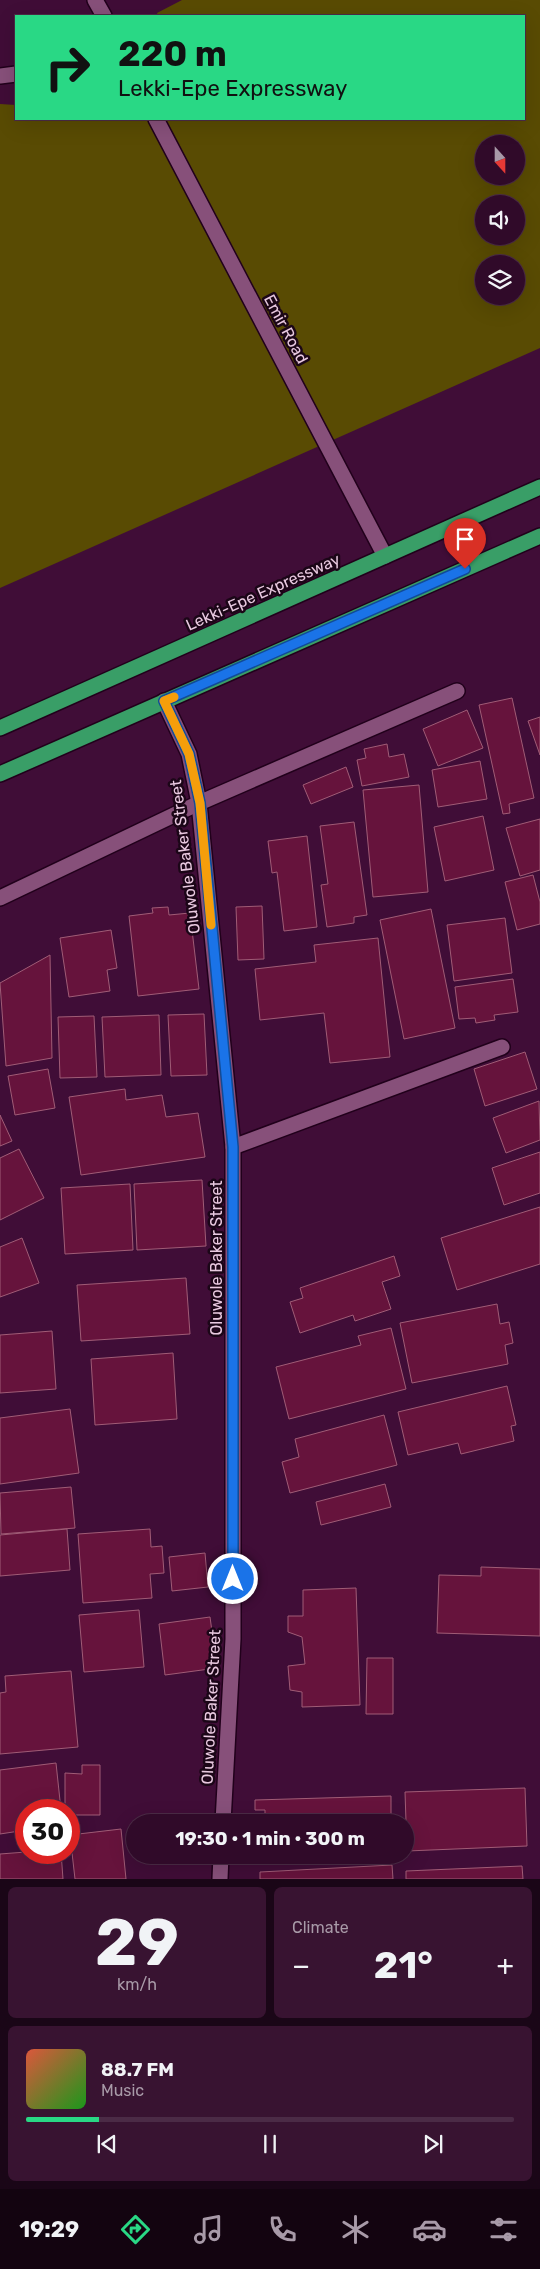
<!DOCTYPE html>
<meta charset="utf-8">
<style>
:root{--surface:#300a29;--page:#381331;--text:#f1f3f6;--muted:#a89aa8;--line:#4b2b46;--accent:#29d885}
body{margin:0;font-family:Rubik,sans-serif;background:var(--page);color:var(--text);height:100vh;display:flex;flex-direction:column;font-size:19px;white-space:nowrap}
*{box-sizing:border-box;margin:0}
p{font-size:16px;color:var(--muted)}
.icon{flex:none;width:28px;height:28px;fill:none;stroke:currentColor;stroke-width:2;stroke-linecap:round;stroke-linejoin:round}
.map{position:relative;height:1879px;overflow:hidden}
.drawer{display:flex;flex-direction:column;gap:8px;padding:8px;background:#1a0617;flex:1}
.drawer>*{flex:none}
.hud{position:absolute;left:15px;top:15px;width:510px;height:105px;border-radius:0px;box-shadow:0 5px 20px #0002,0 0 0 1px var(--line);background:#29d885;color:#111;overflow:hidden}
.needle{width:32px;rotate:159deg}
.buttons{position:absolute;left:475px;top:135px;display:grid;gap:10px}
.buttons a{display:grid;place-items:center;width:50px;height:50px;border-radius:50%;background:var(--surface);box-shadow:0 5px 20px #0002,0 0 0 1px var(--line);font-size:25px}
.speed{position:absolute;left:15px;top:1799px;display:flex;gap:10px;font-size:25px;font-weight:700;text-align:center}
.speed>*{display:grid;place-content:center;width:65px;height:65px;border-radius:50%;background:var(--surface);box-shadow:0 5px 20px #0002,0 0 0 1px var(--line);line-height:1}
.speed .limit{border:8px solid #d22;background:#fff;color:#111}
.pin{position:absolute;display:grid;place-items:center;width:42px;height:42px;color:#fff;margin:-51px -21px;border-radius:50% 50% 50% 0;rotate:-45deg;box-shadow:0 0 5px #0007}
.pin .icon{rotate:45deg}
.me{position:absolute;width:55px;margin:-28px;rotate:0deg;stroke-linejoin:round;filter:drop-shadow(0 0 4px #0008)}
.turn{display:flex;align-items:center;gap:18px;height:105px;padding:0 20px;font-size:22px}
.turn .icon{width:65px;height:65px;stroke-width:2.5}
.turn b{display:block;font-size:35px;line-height:42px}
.big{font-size:38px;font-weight:700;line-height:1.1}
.drawer .tile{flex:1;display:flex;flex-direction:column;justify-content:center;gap:8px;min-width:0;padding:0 18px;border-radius:8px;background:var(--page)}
.drawer .dial{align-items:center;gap:0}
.dial b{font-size:65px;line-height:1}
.song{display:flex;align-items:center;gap:15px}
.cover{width:60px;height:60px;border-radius:8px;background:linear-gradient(135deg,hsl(10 70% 55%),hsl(120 70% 35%))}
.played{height:5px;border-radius:2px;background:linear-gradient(90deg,var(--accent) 15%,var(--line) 15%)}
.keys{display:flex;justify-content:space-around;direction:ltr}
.heat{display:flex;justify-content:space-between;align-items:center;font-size:28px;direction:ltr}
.drawer .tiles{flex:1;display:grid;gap:8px;grid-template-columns:1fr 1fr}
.tile:last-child{grid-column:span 2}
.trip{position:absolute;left:126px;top:1814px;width:288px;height:50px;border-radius:25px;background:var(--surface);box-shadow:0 5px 20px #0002,0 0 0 1px var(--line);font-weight:700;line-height:50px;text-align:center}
.menu{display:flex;height:80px;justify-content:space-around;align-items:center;background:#130410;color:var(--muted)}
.menu .icon{width:35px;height:35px}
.menu .on{color:var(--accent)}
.menu b{font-size:22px;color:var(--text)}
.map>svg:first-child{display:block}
</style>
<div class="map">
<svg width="540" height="1879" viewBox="0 0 540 1879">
<rect width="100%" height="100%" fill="#400d37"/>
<!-- green -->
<path fill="#594b03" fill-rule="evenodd" d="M182 0H540V348L0 588V104L16 105V119H524V16H158L157 13ZM484 144H516V176H484ZM484 204H516V236H484ZM484 264H516V296H484Z"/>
<!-- building -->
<g fill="#66133c" stroke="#a05c76">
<polygon points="512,698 534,798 509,804 510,813 503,814 479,705"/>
<polygon points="467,710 483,748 438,766 423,729"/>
<polygon points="540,717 540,755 528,721"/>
<polygon points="387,744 389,757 404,754 409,777 362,786 357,760 366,758 364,749"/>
<polygon points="480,761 487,799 438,807 432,770"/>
<polygon points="346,767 353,787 311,804 303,785"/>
<polygon points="419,785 428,892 373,897 363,790"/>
<polygon points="483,816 494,870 445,881 434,827"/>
<polygon points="540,819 540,870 520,876 506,828"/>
<polygon points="354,822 367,915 354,917 354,923 327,927 321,885 328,884 320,826"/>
<polygon points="307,836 317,927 284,931 277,872 272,873 268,841"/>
<polygon points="533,875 540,902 540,924 517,930 505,882"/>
<polygon points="262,906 264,959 238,960 236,907"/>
<polygon points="168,907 169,915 190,913 199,989 138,996 129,916 153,913 152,908"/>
<polygon points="431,909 455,1028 404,1039 380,920"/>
<polygon points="505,918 512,973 454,981 447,925"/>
<polygon points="111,930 117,968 107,970 110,991 69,997 60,938"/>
<polygon points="378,938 390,1057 330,1063 324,1013 260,1020 255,969 316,962 314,945"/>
<polygon points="50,955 52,1058 6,1066 0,983"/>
<polygon points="513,979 518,1012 494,1015 495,1020 476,1023 475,1018 459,1019 455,987"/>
<polygon points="204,1014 207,1075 171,1076 168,1015"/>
<polygon points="159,1015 161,1075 105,1077 102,1017"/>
<polygon points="94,1016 97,1077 60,1078 58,1017"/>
<polygon points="525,1052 537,1089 485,1106 474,1069"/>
<polygon points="48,1069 55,1108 15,1115 8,1076"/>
<polygon points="125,1089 126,1100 162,1095 166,1117 198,1113 205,1157 81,1175 69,1097"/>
<polygon points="539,1101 540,1140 506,1153 493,1118"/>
<polygon points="0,1115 12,1141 0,1146"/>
<polygon points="19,1149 44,1198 0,1220 0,1158"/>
<polygon points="540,1152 540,1193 504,1205 492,1168"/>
<polygon points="202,1180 206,1246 137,1250 134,1184"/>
<polygon points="130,1184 133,1250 65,1254 61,1188"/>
<polygon points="540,1207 540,1264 457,1290 441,1238"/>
<polygon points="22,1238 39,1283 0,1297 0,1247"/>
<polygon points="394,1256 400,1276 382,1282 391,1309 355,1321 353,1315 300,1333 290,1302 303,1298 300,1288"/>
<polygon points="186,1278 190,1334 81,1341 77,1285"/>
<polygon points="497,1304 500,1324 509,1322 513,1343 505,1345 508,1364 412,1383 400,1323"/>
<polygon points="391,1328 406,1389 289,1419 276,1367 361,1345 358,1336"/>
<polygon points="52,1331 56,1389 0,1393 0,1335"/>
<polygon points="173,1353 177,1419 95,1425 91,1359"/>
<polygon points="507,1386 516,1425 511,1426 514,1441 461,1454 458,1443 408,1455 398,1412"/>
<polygon points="70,1409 79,1473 0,1484 0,1418"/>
<polygon points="384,1415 397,1465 290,1493 282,1462 299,1457 295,1439"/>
<polygon points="385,1484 391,1507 321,1525 316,1502"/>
<polygon points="71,1487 75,1528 1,1534 0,1493"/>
<polygon points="67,1529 70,1570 0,1576 0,1535"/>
<polygon points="150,1529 151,1547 162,1546 164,1573 150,1574 152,1598 83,1603 78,1534"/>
<polygon points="205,1553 208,1587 172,1591 169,1557"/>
<polygon points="481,1567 540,1569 540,1636 437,1633 439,1575 481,1576"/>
<polygon points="356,1588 360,1705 302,1707 302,1692 290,1690 288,1666 305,1664 302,1637 288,1632 288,1616 303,1616 303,1590"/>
<polygon points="139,1610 144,1667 84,1672 79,1615"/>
<polygon points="210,1617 217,1668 165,1675 159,1624"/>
<polygon points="367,1658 393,1658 393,1714 366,1714"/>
<polygon points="71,1671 78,1747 0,1754 0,1693 6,1692 5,1676"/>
<polygon points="56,1763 61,1810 26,1810 26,1830 0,1834 0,1770"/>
<polygon points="82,1765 100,1765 100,1815 69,1815 69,1810 65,1810 65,1773 82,1774"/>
<polygon points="525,1788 527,1846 407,1851 405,1792"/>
<polygon points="391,1796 391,1822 265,1822 265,1810 255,1810 255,1800"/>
<polygon points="121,1829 126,1879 75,1879 70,1835"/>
<polygon points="26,1852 61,1852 63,1879 0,1879 0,1854"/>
<polygon points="260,1855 392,1855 393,1859 260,1863"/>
<polygon points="392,1865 393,1879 260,1879 260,1872"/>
<polygon points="522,1866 523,1879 406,1879 406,1871"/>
</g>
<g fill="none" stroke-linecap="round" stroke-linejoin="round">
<defs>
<g id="minor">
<polyline points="95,0 104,16"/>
<polyline points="0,76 16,74"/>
<polyline points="156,119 385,556"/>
<polyline points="164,701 189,754 199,803 233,1147 233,1639 223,1822"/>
<polyline points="0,898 199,803 457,691"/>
<polyline points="233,1147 502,1047"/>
<polyline points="220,1879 221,1855"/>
</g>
<g id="highway">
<polyline points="0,728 540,487"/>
<polyline points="0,774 540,536"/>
</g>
</defs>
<!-- minor casing -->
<use href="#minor" stroke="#21001b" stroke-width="18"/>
<!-- highway casing -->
<use href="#highway" stroke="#21001b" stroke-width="18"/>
<!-- minor -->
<use href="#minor" stroke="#87507a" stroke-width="15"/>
<!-- highway -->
<use href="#highway" stroke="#399e67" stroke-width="15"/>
</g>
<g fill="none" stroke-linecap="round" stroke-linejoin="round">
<defs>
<polyline id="route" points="233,1579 233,1147 200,803 189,754 164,701 465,569"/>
</defs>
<!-- route casing -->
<use href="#route" stroke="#114b97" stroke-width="12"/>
<!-- route -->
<use href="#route" stroke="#1a73e8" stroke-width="9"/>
<!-- slow -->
<polyline stroke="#f59e0b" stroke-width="9" points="174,697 164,701 189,754 200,803 211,925"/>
</g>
<g text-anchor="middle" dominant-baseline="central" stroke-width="5" stroke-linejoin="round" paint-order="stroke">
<!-- street labels -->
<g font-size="16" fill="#e9c9e0" stroke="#1b0617">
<text transform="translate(286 329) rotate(62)">Emir Road</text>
<text transform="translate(263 592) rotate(-24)">Lekki-Epe Expressway</text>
<text transform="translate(185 857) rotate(-97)">Oluwole Baker Street</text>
<text transform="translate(216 1258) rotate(-90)">Oluwole Baker Street</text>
<text transform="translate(211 1707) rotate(-87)">Oluwole Baker Street</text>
</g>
</g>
</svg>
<div class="buttons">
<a><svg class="needle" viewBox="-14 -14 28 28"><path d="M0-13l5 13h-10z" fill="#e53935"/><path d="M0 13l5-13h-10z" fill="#a89aa8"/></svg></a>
<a><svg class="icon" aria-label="sound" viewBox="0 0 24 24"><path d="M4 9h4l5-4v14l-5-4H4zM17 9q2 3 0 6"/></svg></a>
<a><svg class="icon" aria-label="layers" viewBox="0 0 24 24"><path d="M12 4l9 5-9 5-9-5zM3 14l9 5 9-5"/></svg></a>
</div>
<div class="speed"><div class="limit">30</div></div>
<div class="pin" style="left:465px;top:569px;background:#d93025"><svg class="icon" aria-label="arrive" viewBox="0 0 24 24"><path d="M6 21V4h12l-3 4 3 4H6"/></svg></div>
<svg class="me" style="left:233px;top:1579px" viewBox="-20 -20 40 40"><circle r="17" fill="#1a73e8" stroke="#fff" stroke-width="3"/><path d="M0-11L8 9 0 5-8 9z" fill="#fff"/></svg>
<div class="trip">19:30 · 1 min · 300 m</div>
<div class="hud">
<div class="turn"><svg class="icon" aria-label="right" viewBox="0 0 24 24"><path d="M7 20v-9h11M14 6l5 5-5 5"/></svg><div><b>220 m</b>Lekki-Epe Expressway</div></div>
</div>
</div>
<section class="drawer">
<div class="tiles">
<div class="tile dial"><b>29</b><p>km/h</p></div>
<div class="tile"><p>Climate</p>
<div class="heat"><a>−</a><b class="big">21°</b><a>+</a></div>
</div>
<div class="tile">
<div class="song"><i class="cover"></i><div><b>88.7 FM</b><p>Music</p></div></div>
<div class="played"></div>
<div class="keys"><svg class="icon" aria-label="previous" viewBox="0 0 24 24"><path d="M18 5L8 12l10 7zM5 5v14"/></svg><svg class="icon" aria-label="pause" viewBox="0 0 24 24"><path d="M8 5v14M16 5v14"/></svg><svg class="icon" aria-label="next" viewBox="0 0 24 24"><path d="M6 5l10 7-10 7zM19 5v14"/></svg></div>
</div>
</div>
</section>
<nav class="menu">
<b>19:29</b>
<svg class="icon on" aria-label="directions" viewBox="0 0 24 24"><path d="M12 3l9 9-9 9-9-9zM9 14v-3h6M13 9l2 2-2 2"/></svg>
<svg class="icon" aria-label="music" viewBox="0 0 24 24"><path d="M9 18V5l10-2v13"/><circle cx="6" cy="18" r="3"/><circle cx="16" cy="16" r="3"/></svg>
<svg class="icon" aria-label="phone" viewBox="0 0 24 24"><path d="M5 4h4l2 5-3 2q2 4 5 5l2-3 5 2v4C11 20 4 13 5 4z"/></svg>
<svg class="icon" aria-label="climate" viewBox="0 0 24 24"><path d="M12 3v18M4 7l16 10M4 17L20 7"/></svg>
<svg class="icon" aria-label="car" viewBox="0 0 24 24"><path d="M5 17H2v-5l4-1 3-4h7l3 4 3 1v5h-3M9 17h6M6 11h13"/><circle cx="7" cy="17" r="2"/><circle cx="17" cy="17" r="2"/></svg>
<svg class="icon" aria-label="filters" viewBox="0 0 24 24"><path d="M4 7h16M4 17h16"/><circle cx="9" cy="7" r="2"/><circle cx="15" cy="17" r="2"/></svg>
</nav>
